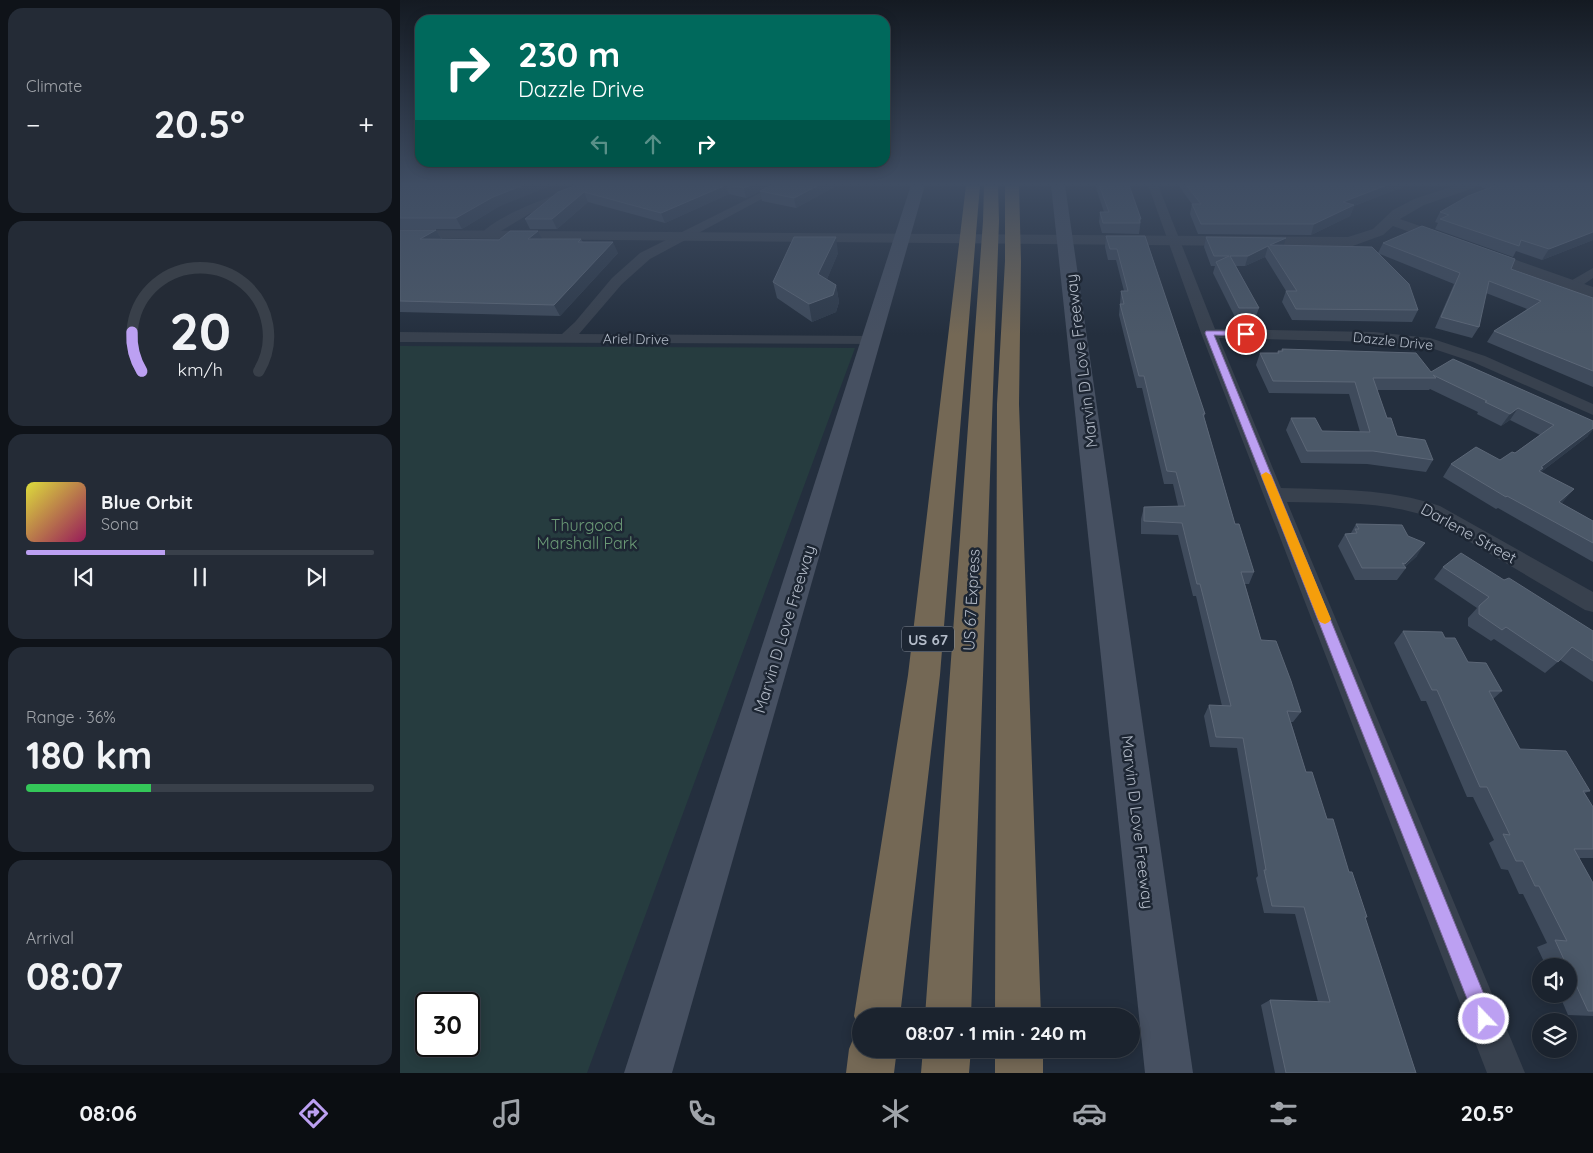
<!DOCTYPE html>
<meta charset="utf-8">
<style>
:root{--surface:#1b232e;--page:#242b36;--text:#f1f3f6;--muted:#a0a4aa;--line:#39404a;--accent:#bca0f2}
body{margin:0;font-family:Quicksand,sans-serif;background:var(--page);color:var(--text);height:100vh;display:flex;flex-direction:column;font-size:19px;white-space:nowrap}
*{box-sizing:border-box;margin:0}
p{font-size:16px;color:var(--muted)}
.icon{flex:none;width:28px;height:28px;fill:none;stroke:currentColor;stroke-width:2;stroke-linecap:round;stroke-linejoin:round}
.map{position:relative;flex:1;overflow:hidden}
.details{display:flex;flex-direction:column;gap:8px;padding:8px;background:#0f1319;width:400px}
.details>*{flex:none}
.top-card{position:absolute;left:15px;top:15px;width:475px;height:152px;border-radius:15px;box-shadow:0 2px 12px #0003,0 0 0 1px var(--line);background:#00695c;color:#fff;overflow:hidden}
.tools{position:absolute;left:1132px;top:958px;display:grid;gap:10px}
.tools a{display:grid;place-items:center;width:45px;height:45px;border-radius:50%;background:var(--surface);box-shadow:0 2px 12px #0003,0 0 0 1px var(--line);font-size:25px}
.speed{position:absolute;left:15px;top:992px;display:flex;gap:10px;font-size:25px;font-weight:700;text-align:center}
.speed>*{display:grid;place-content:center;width:65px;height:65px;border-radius:50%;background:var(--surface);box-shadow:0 2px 12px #0003,0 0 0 1px var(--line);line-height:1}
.speed .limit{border:2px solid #111;border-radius:8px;background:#fff;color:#111}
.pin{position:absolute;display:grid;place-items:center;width:42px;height:42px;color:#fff;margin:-21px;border:2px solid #fff;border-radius:50%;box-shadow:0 1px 5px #0007}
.me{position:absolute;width:55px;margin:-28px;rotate:338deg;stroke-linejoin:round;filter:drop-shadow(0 0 4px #0008)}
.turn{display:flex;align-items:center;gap:18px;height:105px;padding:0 20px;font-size:22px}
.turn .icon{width:65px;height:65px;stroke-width:2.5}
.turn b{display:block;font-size:35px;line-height:42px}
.lanes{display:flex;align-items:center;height:48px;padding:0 20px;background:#0003;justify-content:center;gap:25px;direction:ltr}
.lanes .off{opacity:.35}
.big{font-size:38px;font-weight:700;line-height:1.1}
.details .widget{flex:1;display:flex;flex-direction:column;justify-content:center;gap:8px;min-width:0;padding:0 18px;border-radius:15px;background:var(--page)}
.details .dial{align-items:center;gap:0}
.dial svg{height:130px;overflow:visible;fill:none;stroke:var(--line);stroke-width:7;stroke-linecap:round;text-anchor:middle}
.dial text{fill:var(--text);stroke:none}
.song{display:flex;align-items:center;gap:15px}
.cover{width:60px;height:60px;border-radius:8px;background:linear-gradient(135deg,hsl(60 70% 55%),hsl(330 70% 35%))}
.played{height:5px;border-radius:2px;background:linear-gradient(90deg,var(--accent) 40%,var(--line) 40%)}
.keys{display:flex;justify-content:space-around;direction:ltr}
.heat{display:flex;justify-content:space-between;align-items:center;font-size:28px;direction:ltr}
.charge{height:8px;border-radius:4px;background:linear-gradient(90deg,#34c759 36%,var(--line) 0)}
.trip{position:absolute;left:452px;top:1008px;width:288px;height:50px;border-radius:25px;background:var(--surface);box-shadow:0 2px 12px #0003,0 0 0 1px var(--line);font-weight:700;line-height:50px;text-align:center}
.dock{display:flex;height:80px;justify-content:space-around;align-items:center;background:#0b0e12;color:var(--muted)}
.dock .icon{width:35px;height:35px}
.dock .active{color:var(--accent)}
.dock b{font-size:22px;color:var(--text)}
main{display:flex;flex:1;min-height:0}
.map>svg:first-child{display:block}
</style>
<main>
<section class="details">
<div class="widget"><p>Climate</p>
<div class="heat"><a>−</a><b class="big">20.5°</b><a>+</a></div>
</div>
<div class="widget dial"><svg viewBox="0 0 100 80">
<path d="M14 69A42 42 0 1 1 86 69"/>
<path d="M14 69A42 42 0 0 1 8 45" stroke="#bca0f2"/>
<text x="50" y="56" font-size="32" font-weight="700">20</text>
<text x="50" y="72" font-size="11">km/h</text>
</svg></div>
<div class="widget">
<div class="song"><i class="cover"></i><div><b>Blue Orbit</b><p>Sona</p></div></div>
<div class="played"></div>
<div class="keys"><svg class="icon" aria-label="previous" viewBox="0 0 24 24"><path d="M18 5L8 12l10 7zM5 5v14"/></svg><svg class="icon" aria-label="pause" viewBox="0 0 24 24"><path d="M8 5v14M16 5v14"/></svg><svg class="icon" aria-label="next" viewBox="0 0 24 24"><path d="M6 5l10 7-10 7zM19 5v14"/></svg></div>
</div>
<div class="widget"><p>Range · 36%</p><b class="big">180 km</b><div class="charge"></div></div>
<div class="widget"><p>Arrival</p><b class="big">08:07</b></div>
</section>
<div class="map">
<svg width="1193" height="1073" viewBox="0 0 1193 1073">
<rect width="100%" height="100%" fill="#242f3e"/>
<!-- green -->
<path fill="#263c3f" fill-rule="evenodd" d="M0 346 455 348 187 1073H0ZM26 1004H69V1046H26Z"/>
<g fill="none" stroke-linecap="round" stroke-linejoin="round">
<!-- minor -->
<g fill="#38414e" fill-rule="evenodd">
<path d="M185 185H199L129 214 91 237 87 238 81 234C97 214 160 193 185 185Z"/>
<polygon points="376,185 388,185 250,259 222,284 179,334 472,336 477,338 480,341 477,344 0,342 0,332 162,334 175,322 212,278 240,253"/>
<path d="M748 185H758L815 329 974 332 1030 338 1085 356 1193 404V415L1073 362 1028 347 974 342 819 338 881 488C936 490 988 488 1040 506L1193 592V612L1185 610 1026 516C981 501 934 503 887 502L1125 1073H1087L801 333Z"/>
<polygon points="1193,268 1193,278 1177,289 1167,289 1165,286 1167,283"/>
</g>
<!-- tertiary -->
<polygon fill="#38414e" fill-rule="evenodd" points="1057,185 1076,185 1074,188 1024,205 1000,219 1193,287 1193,298 993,226 983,235 950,247 0,238 0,230 948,237 973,229 993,210 1014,199"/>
<!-- secondary -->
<g fill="#465061" fill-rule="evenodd">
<polygon points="511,185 525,185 272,1073 224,1073"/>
<polygon points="651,185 665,185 793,1073 745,1073"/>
</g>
<!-- motorway -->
<g fill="#746855" fill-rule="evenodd">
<polygon points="566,185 580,185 540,675 500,1016 461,1016 461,1049 497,1049 494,1073 446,1073 449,1049 456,1032 460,1031 454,1016 508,675"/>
<polygon points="584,185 598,185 599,221 571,1016 525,1016 583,221"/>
<polygon points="605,185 619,185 621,261 619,404 641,1016 595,1016 597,404 605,261"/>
<polygon points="523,1049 571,1049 569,1073 521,1073"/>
<rect x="595" y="1049" width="48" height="24"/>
</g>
</g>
<!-- wall -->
<g fill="#3f4b5c">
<polygon points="0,185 98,207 62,229 0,229"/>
<polygon points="177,185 438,185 396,208 362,201 360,191 366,188 346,198 329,194 265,223 188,202 157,229 130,229 125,219"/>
<polygon points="695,185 729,185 741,219 739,234 702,233 699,222 700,212 704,212"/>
<polygon points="778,185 1008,185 954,206 950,216 911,235 798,234 790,214 792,204"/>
<polygon points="1077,185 1193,185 1193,240 1142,260 1116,251 1113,257 1035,229 1038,223 1035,222 1040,212 1087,189 1078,186"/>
<polygon points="0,230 36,230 42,239 181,239 183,242 218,253 160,316 0,312"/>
<polygon points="706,236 745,236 805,414 804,417 835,524 854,572 849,584 845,584 861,640 901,712 893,722 891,722 906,772 949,872 967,917 965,918 1016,1073 875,1073 861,1005 870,1000 918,1002 895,914 864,913 856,878 858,876 837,748 810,747 804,716 809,705 822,706 796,596 793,596 778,535 741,534 741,519 744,507 778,506 773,484 764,484 742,388 737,388 719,315 721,291 724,291 716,260 708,260 705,247"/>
<polygon points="806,237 884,246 978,253 983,243 1111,269 1193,298 1193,387 1087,342 1094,331 1127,309 1086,293 1079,327 1072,338 1035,328 1054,284 980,254 1018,310 1012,322 892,320 882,302 886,291 865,257 845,266 836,266 859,308 855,319 836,319 813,273 815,266 811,266 804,247"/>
<polygon points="438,253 427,279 436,285 439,302 436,312 412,322 377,298 373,282"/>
<polygon points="882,349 1031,372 1188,436 1141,472 1163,502 1161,503 1193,521 1193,562 1098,508 1096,509 1043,477 1051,464 1100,460 1115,453 1140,435 1110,420 1101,426 1077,414 1078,412 1030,389 1029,390 977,390 987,418 997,436 1033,460 1026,472 967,464 901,463 886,430 891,418 922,431 960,432 949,394 869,393 856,365 860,353 877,353 878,351 881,351"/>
<polygon points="956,524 1017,556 1005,567 1006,568 997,580 955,580 938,546 945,534 951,533"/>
<polygon points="1043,567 1104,580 1193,631 1193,682 1160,660 1145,673 1094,639 1091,641 1068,626 1068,618 1077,608 1034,579"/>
<polygon points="1003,631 1045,638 1068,662 1102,691 1093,699 1120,749 1190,791 1185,793 1193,807 1193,858 1179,858 1193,883 1193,1016 1168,1015 1159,994 1169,994 1169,966 1146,966 1137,947 1147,943 1123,894 1119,894 1108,870 1101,869 1089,843 1094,840 1073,797 1067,797 1026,701 1021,701 994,643"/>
</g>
<!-- shaded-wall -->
<g fill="#2f3b4b">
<polygon points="124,185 153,185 98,207 62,229 56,218 93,197"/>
<polygon points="326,185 329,194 265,223 261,213"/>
<polygon points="351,185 373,185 346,198 344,188"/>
<polygon points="419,185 438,185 396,208 394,198"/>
<polygon points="987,185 1008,185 954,206 950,216 911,235 914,224 943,202"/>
<polygon points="184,192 188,202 157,229 152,219"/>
<polygon points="36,230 42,240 20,239"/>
<polygon points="138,231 143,241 128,239"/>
<polygon points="1193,232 1193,240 1142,260 1149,249"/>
<polygon points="436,237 438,253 422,291 418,274"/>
<polygon points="886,238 883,248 870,245"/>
<polygon points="213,242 218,253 160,316 154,305"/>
<polygon points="868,246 865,257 845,266 848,256"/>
<polygon points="436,285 439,302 436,312 412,322 409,304"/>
<polygon points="1118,408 1110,420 1101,426 1110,414"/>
<polygon points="1193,428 1193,430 1188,436 1137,475 1141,467"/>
<polygon points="1174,489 1163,502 1149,515 1159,502"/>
<polygon points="1025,543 1017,556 1004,568 1002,568 1005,564"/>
</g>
<!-- building -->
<g fill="#4b5868" stroke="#5c6777">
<polygon points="0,185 124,185 93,197 56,218 0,218"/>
<polygon points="177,185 326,185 261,213 184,192 152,219 125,219 158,192"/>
<polygon points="328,185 351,185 344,188"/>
<polygon points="372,185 419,185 394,198 360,191"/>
<polygon points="699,185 729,185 741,219 739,219 740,223 703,223 700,212 709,212"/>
<polygon points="786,185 987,185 943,202 954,205 914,224 801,224 792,204 801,204"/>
<polygon points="1097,185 1193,185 1193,232 1149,249 1121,240 1119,246 1040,219 1049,215 1040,212 1068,196"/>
<polygon points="1022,226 1115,259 1111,269 1193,298 1193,371 1094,331 1141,301 1089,281 1079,327 1041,317 1060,273 983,243"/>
<polygon points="0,230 36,230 20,239 99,240 110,231 138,231 128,239 181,239 178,242 213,242 154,305 0,301"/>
<polygon points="706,236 745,236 805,414 803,414 835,524 839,524 854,572 841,572 861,640 876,641 891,681 901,712 887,711 906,772 912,772 927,819 933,819 949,872 952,872 967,917 965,917 1016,1073 886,1073 870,1000 930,1002 904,907 872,906 864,870 866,870 843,738 816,737 809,705 831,706 800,584 797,584 782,523 744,521 744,507 785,506 776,472 767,471 744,376 739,376 720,304 724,304 721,291 728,291 717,249 710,249"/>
<polygon points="394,237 436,237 418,274 436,285 433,295 409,304 373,282"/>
<polygon points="806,237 886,238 870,245 972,247 1009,284 1018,310 896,309 886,291 897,291 868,246 848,256 830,256 859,308 839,308 816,262 829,256 814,256"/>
<polygon points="882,349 1016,353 1031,372 1053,359 1193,421 1193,428 1141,467 1143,468 1139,471 1174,489 1159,502 1193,521 1193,543 1107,496 1106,497 1051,464 1076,447 1100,460 1112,452 1115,453 1154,425 1118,408 1110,414 1085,402 1087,401 1033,375 1036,378 973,378 987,418 991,418 997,436 1025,440 1033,460 973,451 907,451 891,418 915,418 922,431 970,432 955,382 873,381 860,353 879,353 878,351 883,351"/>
<polygon points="956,524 1002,525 1008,536 1025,543 1005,564 1002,563 1006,568 962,568 945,534 957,533 955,529 959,529"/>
<polygon points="1061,553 1104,580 1109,578 1193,631 1193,661 1172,647 1158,662 1106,627 1102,630 1079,614 1079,606 1089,597 1043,567"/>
<polygon points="1003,631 1042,632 1045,638 1055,638 1068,662 1086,663 1102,691 1089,691 1120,749 1166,751 1190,791 1183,791 1193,807 1193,849 1174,849 1193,883 1193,1011 1188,1011 1169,970 1169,966 1167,966 1155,940 1167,941 1139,886 1135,886 1123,861 1116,861 1103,834 1110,835 1087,787 1080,787 1037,690 1032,690"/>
</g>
<!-- sky -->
<linearGradient id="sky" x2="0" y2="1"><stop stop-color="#141a22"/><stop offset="0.55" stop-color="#3f4d63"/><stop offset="1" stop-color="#3f4d63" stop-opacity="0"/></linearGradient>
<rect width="1193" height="335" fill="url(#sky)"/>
<!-- route -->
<polygon fill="#bca0f2" stroke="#7a689d" points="806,331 846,331 850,334 846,336 814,335 1094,1019 1091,1026 1084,1029 1077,1026 1075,1019 805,333"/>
<!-- slow -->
<polygon fill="#f59e0b" points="866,472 871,475 931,619 929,622 925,624 920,622 918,619 861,475"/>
<g text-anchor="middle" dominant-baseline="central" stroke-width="5" stroke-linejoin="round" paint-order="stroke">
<!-- far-street labels -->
<g font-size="14" fill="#b4bcc9" stroke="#1d2633">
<text transform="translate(236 339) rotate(1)">Ariel Drive</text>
<text transform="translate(993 341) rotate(6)">Dazzle Drive</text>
</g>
<!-- shield labels -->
<rect fill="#1d2633" stroke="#878f9c" stroke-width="1" x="502" y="626.5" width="52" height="25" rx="4"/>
<g font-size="15" font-weight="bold" fill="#b4bcc9">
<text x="528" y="639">US 67</text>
</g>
<!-- street labels -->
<g font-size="16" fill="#b4bcc9" stroke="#1d2633">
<text transform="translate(681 361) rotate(-97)">Marvin D Love Freeway</text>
<text transform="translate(1069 533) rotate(29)">Darlene Street</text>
<text transform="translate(571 600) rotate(-87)">US 67 Express</text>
<text transform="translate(384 629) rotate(-73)">Marvin D Love Freeway</text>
<text transform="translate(738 822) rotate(83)">Marvin D Love Freeway</text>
</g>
<!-- park labels -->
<g font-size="16" fill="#6b9a76" stroke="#1d2633">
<text x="187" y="525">Thurgood<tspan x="187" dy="18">Marshall Park</tspan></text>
</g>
</g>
</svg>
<div class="tools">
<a><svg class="icon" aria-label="sound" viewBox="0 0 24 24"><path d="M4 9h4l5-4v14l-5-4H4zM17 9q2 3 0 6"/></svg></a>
<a><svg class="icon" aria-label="layers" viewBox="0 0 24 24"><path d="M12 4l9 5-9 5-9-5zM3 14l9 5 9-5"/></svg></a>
</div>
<div class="speed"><div class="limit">30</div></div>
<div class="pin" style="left:846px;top:334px;background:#d93025"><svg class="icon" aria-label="arrive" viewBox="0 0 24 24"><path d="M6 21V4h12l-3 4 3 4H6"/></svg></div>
<svg class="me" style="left:1084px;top:1019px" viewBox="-20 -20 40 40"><circle r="17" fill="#bca0f2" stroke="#fff" stroke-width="3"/><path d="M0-11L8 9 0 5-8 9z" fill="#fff"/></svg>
<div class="trip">08:07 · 1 min · 240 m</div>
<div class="top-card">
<div class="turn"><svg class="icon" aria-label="right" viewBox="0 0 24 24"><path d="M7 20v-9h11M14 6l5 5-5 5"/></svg><div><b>230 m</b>Dazzle Drive</div></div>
<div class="lanes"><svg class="icon off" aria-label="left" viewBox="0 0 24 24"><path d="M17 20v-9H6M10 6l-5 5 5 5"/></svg><svg class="icon off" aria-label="ahead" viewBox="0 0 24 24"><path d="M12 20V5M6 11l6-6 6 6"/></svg><svg class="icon" aria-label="right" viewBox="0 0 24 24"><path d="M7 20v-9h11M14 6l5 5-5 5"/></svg></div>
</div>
</div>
</main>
<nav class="dock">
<b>08:06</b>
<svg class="icon active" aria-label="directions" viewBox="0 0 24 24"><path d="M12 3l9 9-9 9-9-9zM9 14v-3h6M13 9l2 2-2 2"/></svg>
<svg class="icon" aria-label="music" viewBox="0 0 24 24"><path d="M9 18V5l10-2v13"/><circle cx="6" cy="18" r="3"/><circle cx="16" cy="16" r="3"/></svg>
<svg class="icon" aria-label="phone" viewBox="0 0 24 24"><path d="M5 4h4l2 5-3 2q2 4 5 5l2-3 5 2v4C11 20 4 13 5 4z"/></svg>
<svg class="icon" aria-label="climate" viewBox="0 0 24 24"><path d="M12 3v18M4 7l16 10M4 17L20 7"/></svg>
<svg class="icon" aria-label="car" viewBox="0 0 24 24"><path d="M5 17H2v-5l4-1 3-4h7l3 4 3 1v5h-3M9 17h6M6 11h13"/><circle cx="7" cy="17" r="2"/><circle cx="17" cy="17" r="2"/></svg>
<svg class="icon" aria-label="filters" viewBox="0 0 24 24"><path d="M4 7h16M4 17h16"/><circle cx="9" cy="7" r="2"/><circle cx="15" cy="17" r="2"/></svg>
<b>20.5°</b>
</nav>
